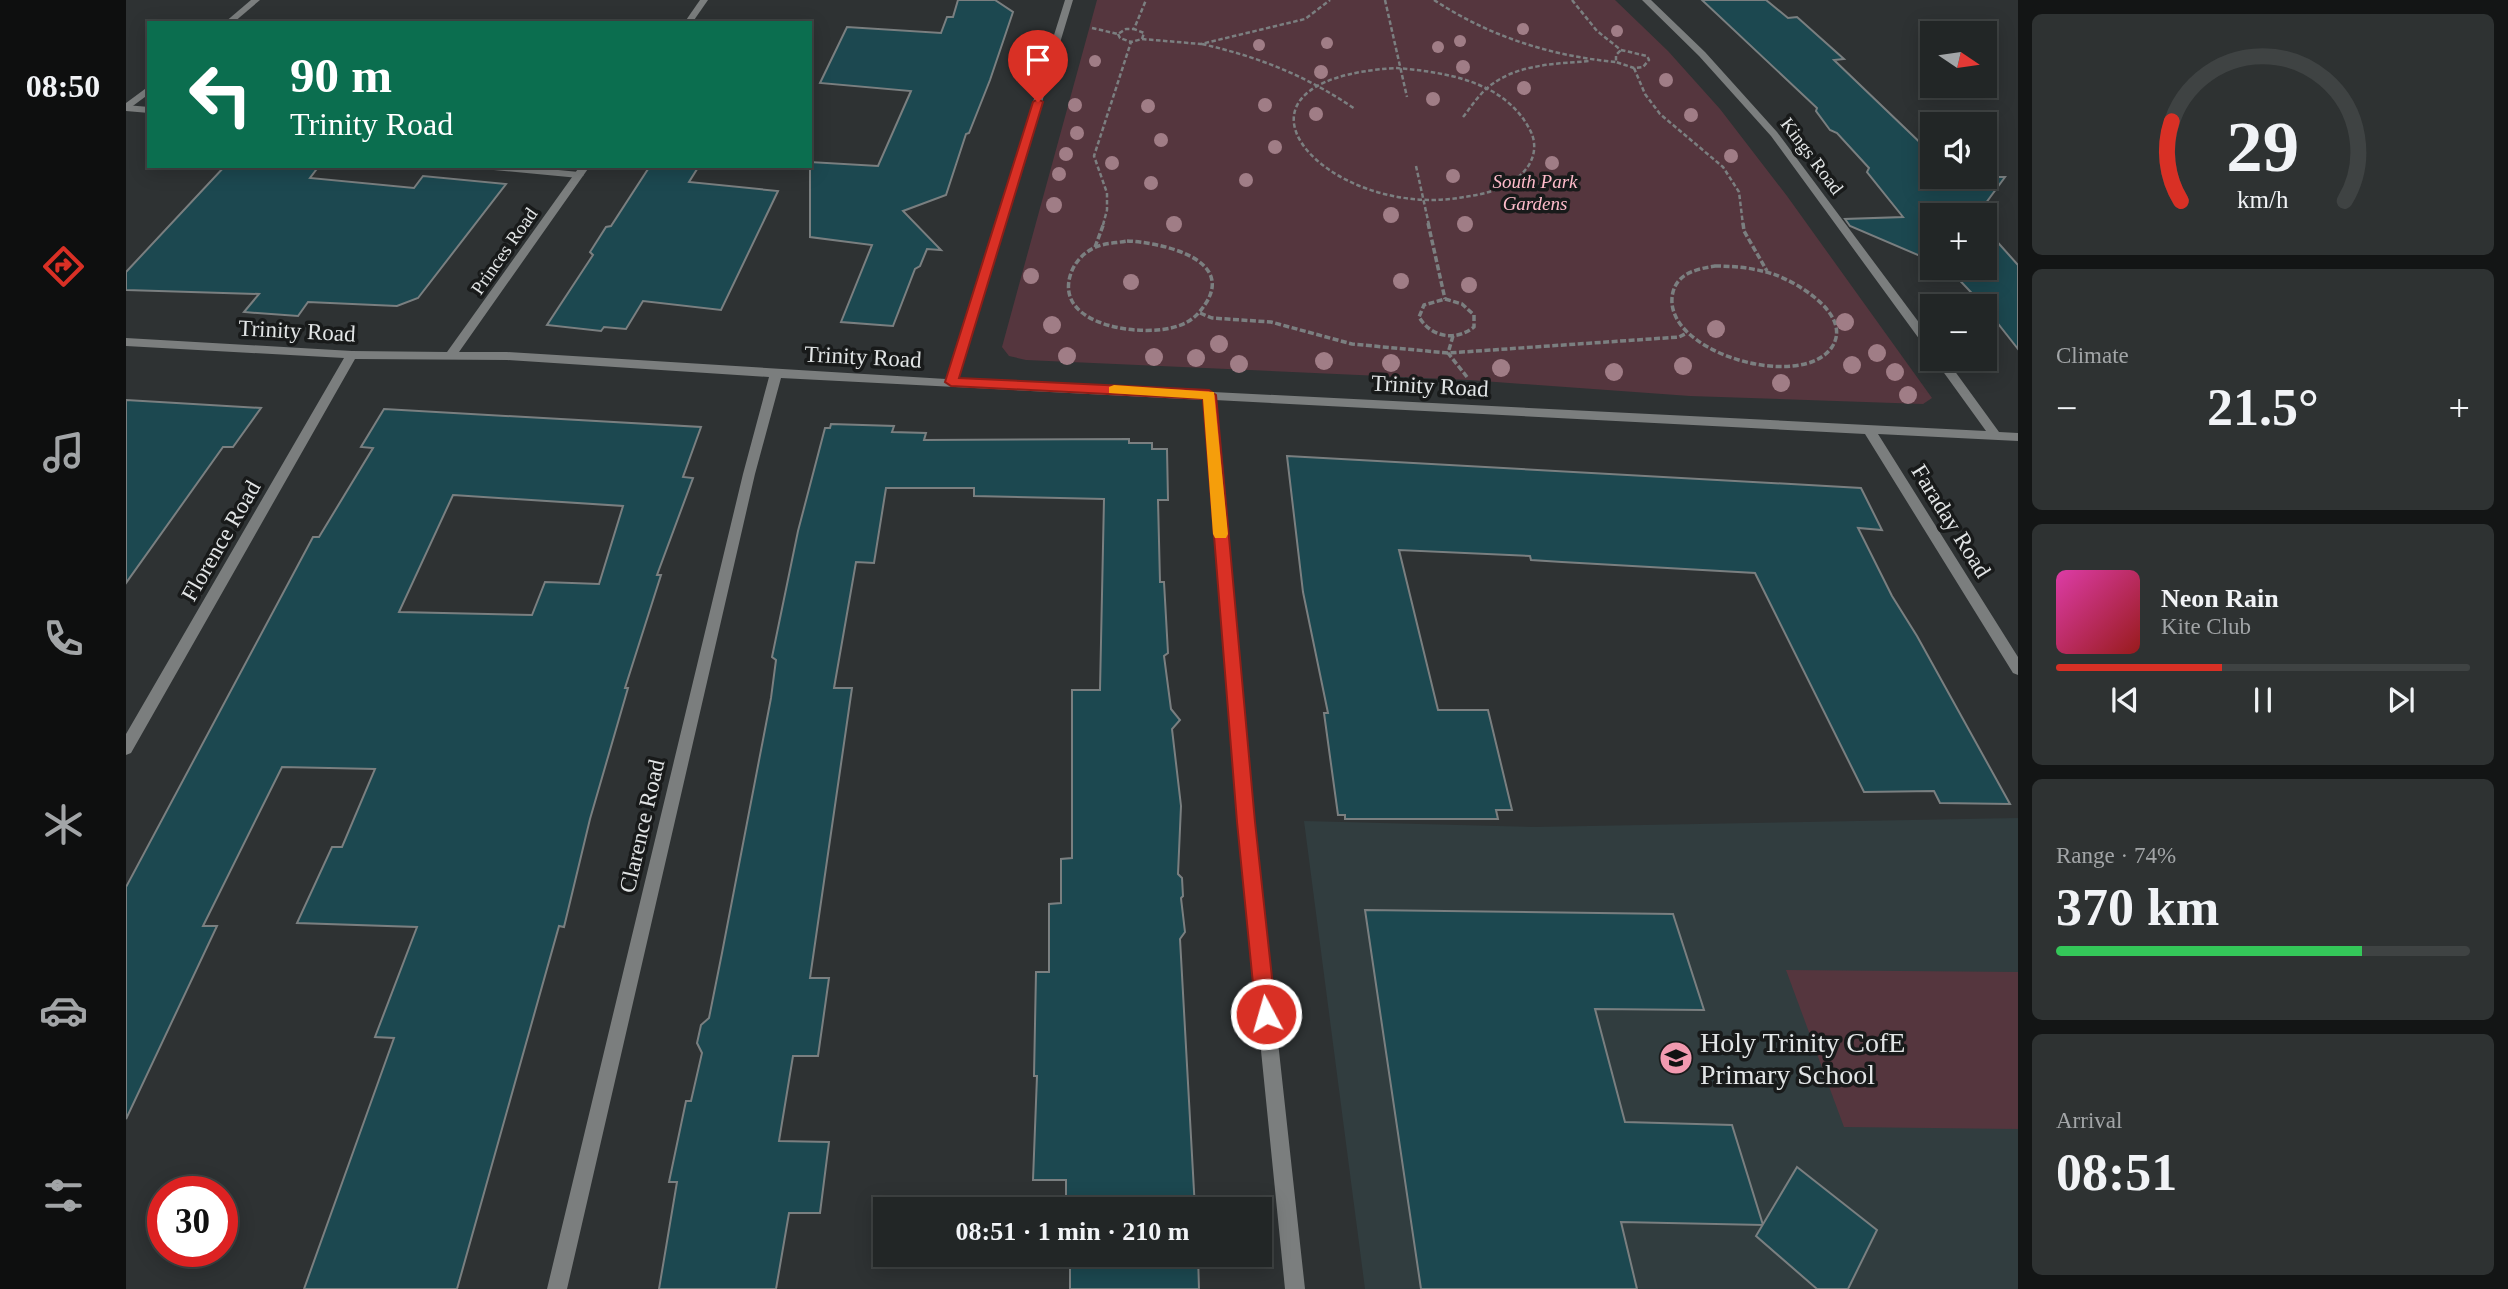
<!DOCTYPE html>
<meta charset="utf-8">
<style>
:root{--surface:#222626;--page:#2e3232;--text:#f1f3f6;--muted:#a2a5a7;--line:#3f4343;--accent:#d93025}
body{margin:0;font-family:"Times New Roman",serif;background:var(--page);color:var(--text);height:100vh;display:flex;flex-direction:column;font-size:26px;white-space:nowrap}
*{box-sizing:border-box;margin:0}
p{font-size:23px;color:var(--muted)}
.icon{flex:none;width:38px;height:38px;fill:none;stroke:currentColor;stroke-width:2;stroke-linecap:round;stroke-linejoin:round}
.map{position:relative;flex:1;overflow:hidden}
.side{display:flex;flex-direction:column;gap:14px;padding:14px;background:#131515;width:490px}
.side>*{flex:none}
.banner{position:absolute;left:21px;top:21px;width:665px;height:147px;border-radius:0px;box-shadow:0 4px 18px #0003,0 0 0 2px var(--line);background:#0b6e4f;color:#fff;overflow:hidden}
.needle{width:46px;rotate:103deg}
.controls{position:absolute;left:1794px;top:21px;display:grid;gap:14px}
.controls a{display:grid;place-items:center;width:77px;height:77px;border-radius:0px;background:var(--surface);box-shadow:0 4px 18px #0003,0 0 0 2px var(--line);font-size:35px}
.speed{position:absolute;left:21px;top:1176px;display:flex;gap:14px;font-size:35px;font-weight:700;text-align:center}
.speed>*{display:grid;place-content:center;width:91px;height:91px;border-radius:50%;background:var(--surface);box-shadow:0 4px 18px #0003,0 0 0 2px var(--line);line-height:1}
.speed .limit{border:10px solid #d22;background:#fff;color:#111}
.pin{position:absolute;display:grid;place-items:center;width:60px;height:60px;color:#fff;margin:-72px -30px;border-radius:50% 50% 50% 0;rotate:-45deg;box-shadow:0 0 7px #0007}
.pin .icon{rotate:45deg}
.me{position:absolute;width:77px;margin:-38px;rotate:354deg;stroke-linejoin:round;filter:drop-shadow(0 0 5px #0008)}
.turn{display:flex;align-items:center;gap:24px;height:147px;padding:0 28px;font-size:32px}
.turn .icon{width:91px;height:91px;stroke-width:2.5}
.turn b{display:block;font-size:49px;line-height:60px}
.big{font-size:52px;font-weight:700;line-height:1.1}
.side .tile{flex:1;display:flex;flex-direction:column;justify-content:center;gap:10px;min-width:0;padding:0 24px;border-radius:10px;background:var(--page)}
.side .dial{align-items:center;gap:0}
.dial svg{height:182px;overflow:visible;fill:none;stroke:var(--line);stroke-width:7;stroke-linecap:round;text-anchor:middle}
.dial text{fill:var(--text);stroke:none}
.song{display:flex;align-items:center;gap:21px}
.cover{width:84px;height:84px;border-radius:10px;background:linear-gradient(135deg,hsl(320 70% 55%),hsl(0 70% 35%))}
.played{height:7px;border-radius:4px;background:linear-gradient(90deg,var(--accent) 40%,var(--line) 40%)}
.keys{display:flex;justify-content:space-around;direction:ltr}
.heat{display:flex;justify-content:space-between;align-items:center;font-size:38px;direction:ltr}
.charge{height:10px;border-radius:5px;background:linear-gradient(90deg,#34c759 74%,var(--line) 0)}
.trip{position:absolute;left:747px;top:1197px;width:399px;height:70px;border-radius:0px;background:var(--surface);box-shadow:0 4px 18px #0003,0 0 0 2px var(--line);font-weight:700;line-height:70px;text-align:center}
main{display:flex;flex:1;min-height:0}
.tab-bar{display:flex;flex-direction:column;width:126px;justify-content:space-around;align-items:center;background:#0e0f0f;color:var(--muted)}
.tab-bar .icon{width:49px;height:49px}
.tab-bar .active{color:var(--accent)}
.tab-bar b{font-size:32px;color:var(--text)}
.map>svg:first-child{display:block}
</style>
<main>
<nav class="tab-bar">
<b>08:50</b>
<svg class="icon active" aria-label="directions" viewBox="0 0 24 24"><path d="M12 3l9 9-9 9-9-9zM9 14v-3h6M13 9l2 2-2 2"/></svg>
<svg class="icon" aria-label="music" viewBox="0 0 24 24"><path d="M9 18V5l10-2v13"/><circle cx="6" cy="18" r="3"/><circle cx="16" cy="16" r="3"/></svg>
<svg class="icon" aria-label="phone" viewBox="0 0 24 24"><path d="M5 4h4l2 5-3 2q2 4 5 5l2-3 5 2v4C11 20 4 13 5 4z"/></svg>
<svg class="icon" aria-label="climate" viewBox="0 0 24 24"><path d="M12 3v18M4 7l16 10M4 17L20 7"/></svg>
<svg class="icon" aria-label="car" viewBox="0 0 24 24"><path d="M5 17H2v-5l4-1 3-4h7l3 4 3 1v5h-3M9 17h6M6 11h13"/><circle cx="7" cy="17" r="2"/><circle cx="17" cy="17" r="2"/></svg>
<svg class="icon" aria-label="filters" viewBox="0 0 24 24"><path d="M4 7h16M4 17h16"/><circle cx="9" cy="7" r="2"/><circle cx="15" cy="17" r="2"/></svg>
</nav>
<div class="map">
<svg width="1892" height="1289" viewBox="0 0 1892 1289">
<rect width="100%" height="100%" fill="#2e3233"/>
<!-- built -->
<polygon fill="#313d3f" points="1892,818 1892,1289 1239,1289 1178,821 1408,827"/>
<!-- green -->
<g fill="#55363e">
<polygon points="971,0 1489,0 1542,51 1594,109 1661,196 1806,398 1797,404 1564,396 1343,380 900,360 883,356 876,347"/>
<polygon points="1660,970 1892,972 1892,1129 1718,1127"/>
</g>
<!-- building -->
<g fill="#1c4850" stroke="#7a7f80" stroke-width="2" fill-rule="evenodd">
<polygon points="832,0 869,0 887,12 864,80 843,133 840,134 820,195 777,211 815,250 801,249 794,266 789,269 767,326 715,322 746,245 684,237 684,162 752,166 785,91 694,83 721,27 815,33 821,17 827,17"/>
<polygon points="1576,0 1640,0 1662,18 1671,17 1718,59 1708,60 1806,154 1806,177 1879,177 1851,215 1806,215 1806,261 1724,226 1719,219 1777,217 1741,172 1743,168 1711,133 1704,130 1690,111 1691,108"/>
<polygon points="99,166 193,166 184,178 288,188 297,176 380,184 292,298 271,306 182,302 172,316 118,312 133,294 0,290 0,272"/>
<polygon points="524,166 573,166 563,182 652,191 595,310 517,301 500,329 478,327 475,331 421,325 467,255 464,252 480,227 485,226"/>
<polygon points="1858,227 1892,265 1892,349 1858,306 1822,268 1858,268"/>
<polygon points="0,400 135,408 107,447 97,447 0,583"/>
<path d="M258 409 575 427 557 477 567 478 531 575H535L499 688H502L464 819 438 927 433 926 331 1289H178L268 1038 249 1037 291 927 171 923 206 847H216L249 769 156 767 77 926H91L0 1119V887L187 537H193L247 448 235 447ZM327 495 497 506 473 584 419 582 406 615 273 612Z"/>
<polygon points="705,424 768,426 766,432 800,433 798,440 1003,439 1003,443 1026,443 1026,449 1041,449 1042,500 1032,500 1034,582 1038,582 1042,653 1038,656 1045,709 1054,720 1046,729 1055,806 1052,874 1056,878 1057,896 1055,898 1059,932 1054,939 1069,1209 940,1209 940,1180 907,1180 911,1076 908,1076 910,972 923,972 923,904 935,903 935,859 946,858 946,690 974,690 978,499 848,496 848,488 760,488 748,563 730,562 708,688 726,688 684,978 703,978 692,1056 667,1056 653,1141 703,1142 694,1213 663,1213 650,1289 533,1289 551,1182 543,1182 560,1101 565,1101 576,1053 571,1043 575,1025 583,1018 596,953 645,698 650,660 646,657 672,531 699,428 704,428"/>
<polygon points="1161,456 1735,488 1756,530 1732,528 1766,596 1791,636 1884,804 1814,803 1808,791 1738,792 1629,573 1436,562 1405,560 1404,556 1273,550 1312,710 1362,710 1386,810 1370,810 1372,819 1219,819 1219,815 1212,815 1198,713 1202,713 1177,592"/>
<polygon points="1239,910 1547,914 1578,1010 1469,1009 1499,1122 1606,1125 1637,1225 1495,1222 1511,1289 1295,1289"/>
<polygon points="1671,1167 1751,1230 1722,1289 1691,1289 1630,1236"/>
<polygon points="944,1255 1072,1255 1073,1289 944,1289"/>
</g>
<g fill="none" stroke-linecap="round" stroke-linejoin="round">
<!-- path-far1 -->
<g stroke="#7b7f80" stroke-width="2.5" stroke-dasharray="4.5 2.5" stroke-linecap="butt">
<polyline points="1259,0 1281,97"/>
<path d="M1308 0C1363 36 1424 56 1490 62"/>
<polyline points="1446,0 1471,31 1495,50"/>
<polyline points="966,28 992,34 1000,29 1008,29"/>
<polyline points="992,34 994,38 1005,42"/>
<polyline points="1016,39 1075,44 1179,19 1204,0"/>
<path d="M1076 44C1133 57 1181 76 1229 109"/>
<polygon points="1495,50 1521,56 1523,60 1517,67 1508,68 1490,62 1490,55"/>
<path d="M1270 68C1319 72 1379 81 1404 130 1411 143 1409 158 1400 169 1385 188 1360 194 1338 197 1202 222 1070 80 1270 68Z"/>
<polyline points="1508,68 1519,94 1534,114 1597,167 1613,192 1617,225"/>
<path d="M1337 117C1344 108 1350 99 1358 91 1386 64 1427 64 1464 61"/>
<polyline points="1290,166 1303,225"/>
<polyline points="977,225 981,210 981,193 968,156 1005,42 1016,39 1018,33 1008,29 1020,0"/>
</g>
<!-- path -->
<g stroke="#7b7f80" stroke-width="3.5" stroke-dasharray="6 2.5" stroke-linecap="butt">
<polyline points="1302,223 1319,299"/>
<polyline points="1617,223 1618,231 1641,271"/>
<path d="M1001 241C1030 242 1109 257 1080 303 1073 314 1065 322 1052 326 1019 338 926 327 945 273 949 262 958 252 970 247 979 243 991 243 1001 241Z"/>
<polyline points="969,247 978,223"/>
<path d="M1589 266C1609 266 1628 268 1647 274 1671 282 1727 315 1706 347 1675 393 1532 351 1547 292 1552 273 1571 269 1589 266Z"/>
<path d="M1319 299 1336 304 1348 315V327C1329 342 1305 337 1293 317L1298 305Z"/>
<polyline points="1074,313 1086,318 1145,322 1226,344 1322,353 1553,337 1561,333"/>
<polyline points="1327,336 1322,353 1341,377"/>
</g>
<!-- service -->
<g fill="#7b7e7e" fill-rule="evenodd">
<polygon points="0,105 23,107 23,113 0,111"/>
<polygon points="352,166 391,166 453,172 458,175 453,178 357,169"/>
</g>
<!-- minor -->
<g fill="#7b7e7e" fill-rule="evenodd">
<polygon points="125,0 134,0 107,23 98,23"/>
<polygon points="574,0 582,0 566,23 558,23"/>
<polygon points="939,0 947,0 832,379 1860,431 1808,359 1820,359 1873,432 1892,433 1892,441 1752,434 1892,657 1892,675 1887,673 1739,434 1089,400 1128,822 1179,1289 1159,1289 1112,822 1078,400 655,378 629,474 441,1289 421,1289 617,474 643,377 381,360 229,359 5,753 0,755 0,734 218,358 0,346 0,338 226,351 321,352 454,166 464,166 333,352 381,352 820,379"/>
<polygon points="1516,0 1525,0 1579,52 1651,132 1806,340 1806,352 1802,351 1645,136 1573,56"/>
<polygon points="23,86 23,94 0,111 0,103"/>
</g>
</g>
<!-- trees -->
<g fill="#a07d86">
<circle cx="1397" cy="29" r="6"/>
<circle cx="1491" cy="31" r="6"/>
<circle cx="1334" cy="41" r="6"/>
<circle cx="1201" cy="43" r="6"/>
<circle cx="1133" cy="45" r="6"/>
<circle cx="1312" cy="47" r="6"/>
<circle cx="969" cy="61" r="6"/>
<circle cx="1337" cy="67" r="7"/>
<circle cx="1195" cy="72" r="7"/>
<circle cx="1540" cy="80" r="7"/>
<circle cx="1398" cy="88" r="7"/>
<circle cx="1307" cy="99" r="7"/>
<circle cx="949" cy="105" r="7"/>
<circle cx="1139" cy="105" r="7"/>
<circle cx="1022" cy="106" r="7"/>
<circle cx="1190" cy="114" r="7"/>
<circle cx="1565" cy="115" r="7"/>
<circle cx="951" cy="133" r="7"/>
<circle cx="1035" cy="140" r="7"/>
<circle cx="1149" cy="147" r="7"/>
<circle cx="940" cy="154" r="7"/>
<circle cx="1605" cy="156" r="7"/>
<circle cx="986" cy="163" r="7"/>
<circle cx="1426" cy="163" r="7"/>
<circle cx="933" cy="174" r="7"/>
<circle cx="1327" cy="176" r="7"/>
<circle cx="1120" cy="180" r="7"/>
<circle cx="1025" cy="183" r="7"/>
<circle cx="928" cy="205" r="8"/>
<circle cx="1265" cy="215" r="8"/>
<circle cx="1048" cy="224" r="8"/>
<circle cx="1339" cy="224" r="8"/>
<circle cx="905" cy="276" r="8"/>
<circle cx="1275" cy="281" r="8"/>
<circle cx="1005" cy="282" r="8"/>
<circle cx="1343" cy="285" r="8"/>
<circle cx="1719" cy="322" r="9"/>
<circle cx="926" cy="325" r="9"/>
<circle cx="1590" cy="329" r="9"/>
<circle cx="1093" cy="344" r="9"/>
<circle cx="1751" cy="353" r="9"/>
<circle cx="941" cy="356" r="9"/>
<circle cx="1028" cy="357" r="9"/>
<circle cx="1070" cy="358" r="9"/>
<circle cx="1198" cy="361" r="9"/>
<circle cx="1265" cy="363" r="9"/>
<circle cx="1113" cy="364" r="9"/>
<circle cx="1726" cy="365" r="9"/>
<circle cx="1557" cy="366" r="9"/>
<circle cx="1375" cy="368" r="9"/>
<circle cx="1488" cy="372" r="9"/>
<circle cx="1769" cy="372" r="9"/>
<circle cx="1655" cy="383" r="9"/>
<circle cx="1782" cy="395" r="9"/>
</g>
<!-- route -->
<polygon fill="#d93025" stroke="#8d1f18" stroke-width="2" points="912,99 917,102 833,378 1083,390 1090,395 1129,822 1150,1014 1147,1021 1140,1024 1133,1021 1130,1014 1111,822 1077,399 825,386 819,382 907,102"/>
<!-- slow -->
<polygon fill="#f59e0b" points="988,385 1088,392 1102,534 1100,538 1089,538 1087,534 1077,399 983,393 983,387"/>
<!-- icons -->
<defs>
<symbol id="school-disc" viewBox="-11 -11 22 22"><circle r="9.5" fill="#f29ab0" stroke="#181a1a"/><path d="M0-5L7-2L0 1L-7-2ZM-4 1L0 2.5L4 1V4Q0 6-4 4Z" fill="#111"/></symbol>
</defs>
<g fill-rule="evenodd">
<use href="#school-disc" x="1531" y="1039" width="38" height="38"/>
</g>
<g text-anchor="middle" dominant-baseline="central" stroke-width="7" stroke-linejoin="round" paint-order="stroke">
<!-- far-street labels -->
<g font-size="19" fill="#e2e5e6" stroke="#181a1a">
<text transform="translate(1686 156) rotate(53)">Kings Road</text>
<text transform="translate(378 251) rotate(-55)">Princes Road</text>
</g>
<!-- far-park labels -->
<g font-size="19" font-style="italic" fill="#febbca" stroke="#181a1a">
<text x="1409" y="181">South Park<tspan x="1409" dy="22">Gardens</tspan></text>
</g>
<!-- street labels -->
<g font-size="23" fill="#e2e5e6" stroke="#181a1a">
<text transform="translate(171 331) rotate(3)">Trinity Road</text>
<text transform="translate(737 357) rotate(3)">Trinity Road</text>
<text transform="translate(1304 386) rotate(3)">Trinity Road</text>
<text transform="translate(1825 521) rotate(58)">Faraday Road</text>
<text transform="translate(95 541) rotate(-60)">Florence Road</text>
<text transform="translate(516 826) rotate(-77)">Clarence Road</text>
</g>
<!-- near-poi labels -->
<g font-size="28" fill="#e2e5e6" stroke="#181a1a" text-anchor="start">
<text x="1574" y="1042">Holy Trinity CofE<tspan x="1574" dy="32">Primary School</tspan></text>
</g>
</g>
</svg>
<div class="controls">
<a><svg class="needle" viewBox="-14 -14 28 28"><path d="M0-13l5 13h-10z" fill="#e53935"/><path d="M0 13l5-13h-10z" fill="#a2a5a7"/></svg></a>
<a><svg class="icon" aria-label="sound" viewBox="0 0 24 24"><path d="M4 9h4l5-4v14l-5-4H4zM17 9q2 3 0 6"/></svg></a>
<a>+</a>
<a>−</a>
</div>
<div class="speed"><div class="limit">30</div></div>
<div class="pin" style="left:912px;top:102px;background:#d93025"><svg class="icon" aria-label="arrive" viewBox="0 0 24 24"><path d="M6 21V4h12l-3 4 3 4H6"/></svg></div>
<svg class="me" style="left:1140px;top:1014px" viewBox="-20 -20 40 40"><circle r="17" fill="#d93025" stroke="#fff" stroke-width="3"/><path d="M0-11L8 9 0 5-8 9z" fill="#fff"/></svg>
<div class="trip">08:51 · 1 min · 210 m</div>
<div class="banner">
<div class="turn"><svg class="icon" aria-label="left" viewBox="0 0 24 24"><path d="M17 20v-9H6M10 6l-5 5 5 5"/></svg><div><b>90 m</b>Trinity Road</div></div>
</div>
</div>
<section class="side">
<div class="tile dial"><svg viewBox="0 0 100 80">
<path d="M14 69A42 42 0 1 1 86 69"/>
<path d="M14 69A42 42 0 0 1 10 34" stroke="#d93025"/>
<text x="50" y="56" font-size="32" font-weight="700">29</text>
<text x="50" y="72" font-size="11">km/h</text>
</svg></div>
<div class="tile"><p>Climate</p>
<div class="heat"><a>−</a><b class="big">21.5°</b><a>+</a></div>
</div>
<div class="tile">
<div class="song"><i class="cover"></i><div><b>Neon Rain</b><p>Kite Club</p></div></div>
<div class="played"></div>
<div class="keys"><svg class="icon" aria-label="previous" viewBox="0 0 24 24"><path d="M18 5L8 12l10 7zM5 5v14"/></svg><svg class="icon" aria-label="pause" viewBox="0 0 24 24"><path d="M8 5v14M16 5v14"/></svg><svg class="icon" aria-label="next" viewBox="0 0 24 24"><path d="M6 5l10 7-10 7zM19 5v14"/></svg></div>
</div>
<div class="tile"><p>Range · 74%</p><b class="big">370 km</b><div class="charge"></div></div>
<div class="tile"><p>Arrival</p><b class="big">08:51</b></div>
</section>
</main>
